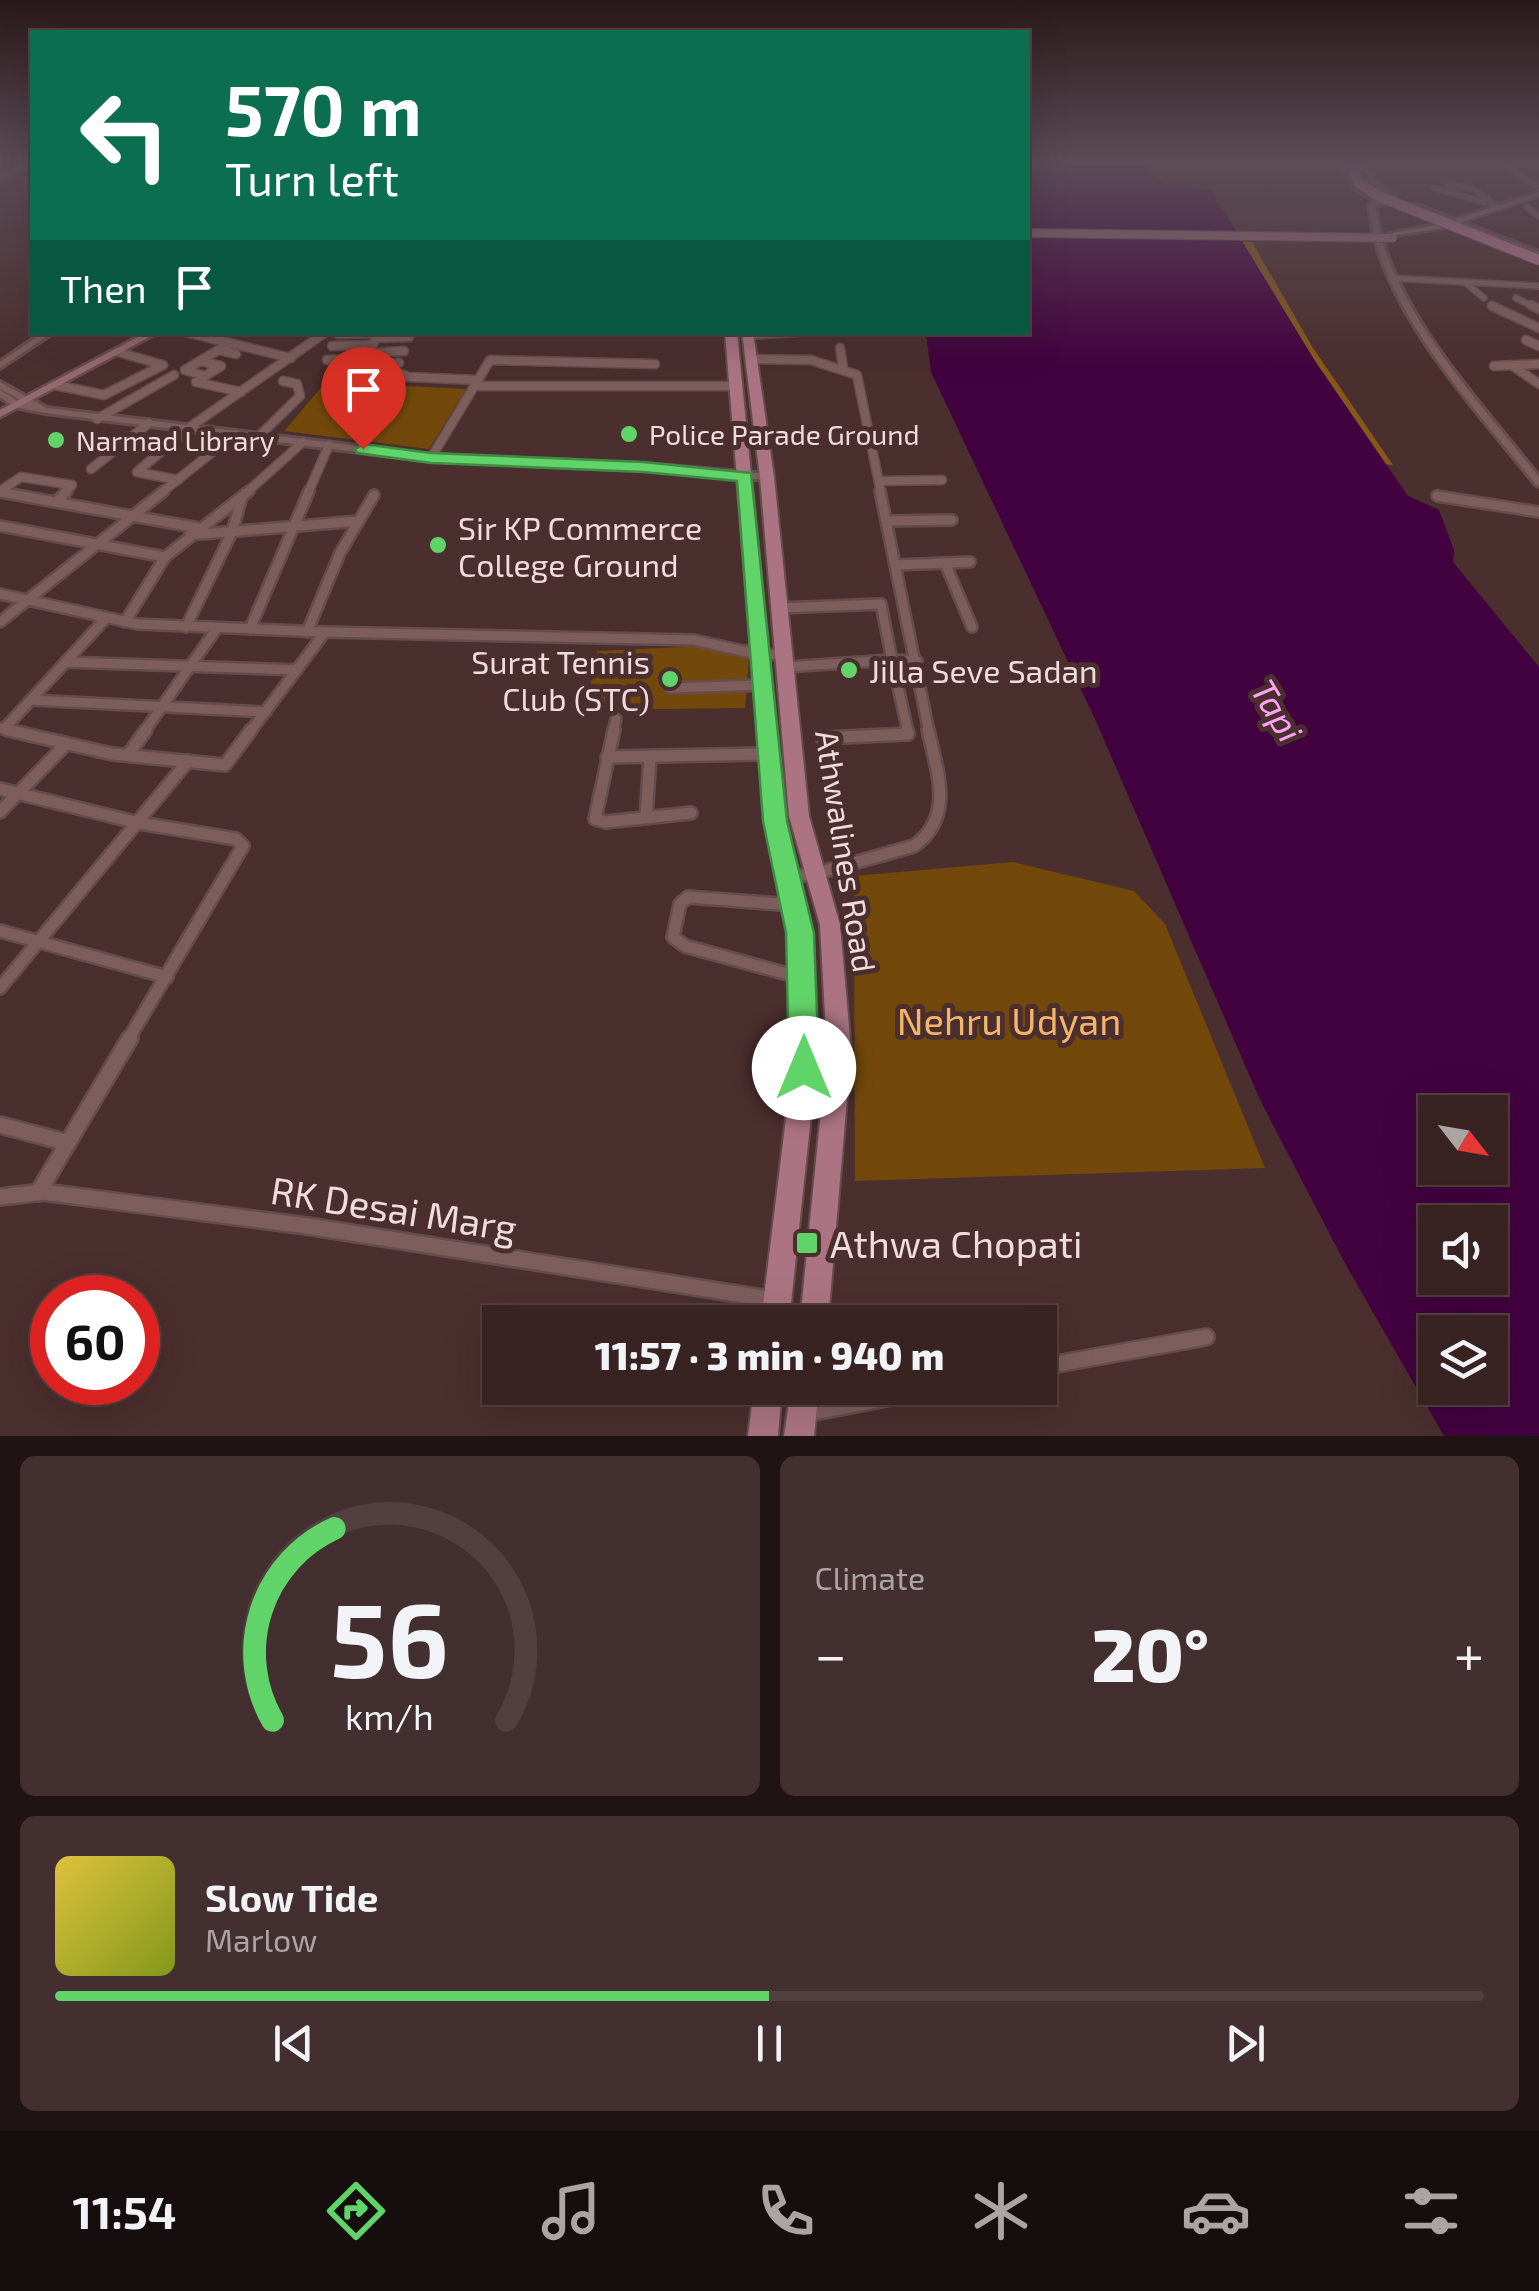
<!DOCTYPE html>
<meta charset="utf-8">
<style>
:root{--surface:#382222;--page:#432f2f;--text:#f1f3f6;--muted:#aba4a5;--line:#523f40;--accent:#61d469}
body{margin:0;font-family:"Exo 2",sans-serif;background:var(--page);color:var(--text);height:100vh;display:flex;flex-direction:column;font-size:38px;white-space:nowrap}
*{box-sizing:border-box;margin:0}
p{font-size:32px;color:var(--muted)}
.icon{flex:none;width:55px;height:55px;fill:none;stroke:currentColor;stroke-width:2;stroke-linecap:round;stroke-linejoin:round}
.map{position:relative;height:1436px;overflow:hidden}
.details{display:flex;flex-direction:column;gap:20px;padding:20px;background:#1f1313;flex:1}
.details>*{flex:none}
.hud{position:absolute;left:30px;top:30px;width:1000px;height:305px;border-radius:0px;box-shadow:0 10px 40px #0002,0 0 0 2px var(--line);background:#0b6e4f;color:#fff;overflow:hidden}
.needle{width:65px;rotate:121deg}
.buttons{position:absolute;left:1418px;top:1095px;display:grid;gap:20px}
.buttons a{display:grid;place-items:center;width:90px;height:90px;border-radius:0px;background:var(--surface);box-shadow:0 10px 40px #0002,0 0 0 2px var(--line);font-size:50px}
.speed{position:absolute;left:30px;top:1275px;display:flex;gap:20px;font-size:50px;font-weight:700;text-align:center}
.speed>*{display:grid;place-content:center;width:130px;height:130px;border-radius:50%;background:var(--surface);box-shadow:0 10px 40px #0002,0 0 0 2px var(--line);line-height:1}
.speed .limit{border:15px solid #d22;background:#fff;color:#111}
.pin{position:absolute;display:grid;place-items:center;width:85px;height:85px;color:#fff;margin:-102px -42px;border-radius:50% 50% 50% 0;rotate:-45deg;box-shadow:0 0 10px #0007}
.pin .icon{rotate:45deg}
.me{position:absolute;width:110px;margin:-55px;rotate:0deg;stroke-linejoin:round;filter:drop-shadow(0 0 8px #0008)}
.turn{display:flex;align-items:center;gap:35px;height:210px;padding:0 30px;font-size:45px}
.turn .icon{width:130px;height:130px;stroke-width:2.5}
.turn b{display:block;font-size:70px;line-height:85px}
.then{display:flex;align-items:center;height:95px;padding:0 30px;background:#0003;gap:20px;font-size:38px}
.big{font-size:75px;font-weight:800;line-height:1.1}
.details .tile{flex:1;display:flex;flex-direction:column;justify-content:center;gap:15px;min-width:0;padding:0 35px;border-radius:15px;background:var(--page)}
.details .dial{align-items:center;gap:0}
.dial svg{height:260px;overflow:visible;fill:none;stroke:var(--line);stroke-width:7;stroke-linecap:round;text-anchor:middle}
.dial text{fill:var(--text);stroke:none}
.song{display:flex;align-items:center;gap:30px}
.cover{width:120px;height:120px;border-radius:15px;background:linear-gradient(135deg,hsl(50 70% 55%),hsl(70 70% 35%))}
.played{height:10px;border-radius:5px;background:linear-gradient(90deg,var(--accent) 50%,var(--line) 50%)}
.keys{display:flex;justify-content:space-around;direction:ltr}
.heat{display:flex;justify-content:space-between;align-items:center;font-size:55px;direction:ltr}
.details .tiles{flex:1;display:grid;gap:20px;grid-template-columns:1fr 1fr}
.tile:last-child{grid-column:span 2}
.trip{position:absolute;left:482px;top:1305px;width:575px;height:100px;border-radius:0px;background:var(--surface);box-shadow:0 10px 40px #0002,0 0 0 2px var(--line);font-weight:800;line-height:100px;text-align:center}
.tabs{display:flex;height:160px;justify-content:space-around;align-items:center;background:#160e0e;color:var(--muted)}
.tabs .icon{width:70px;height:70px}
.tabs .selected{color:var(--accent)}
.tabs b{font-size:45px;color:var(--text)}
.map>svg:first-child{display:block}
</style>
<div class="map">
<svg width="1539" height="1436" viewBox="0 0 1539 1436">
<rect width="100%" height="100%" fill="#4b2e2e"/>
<!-- green -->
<g fill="#73490b">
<polygon points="326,382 466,389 429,449 284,431"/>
<polygon points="750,644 745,708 586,710 597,651"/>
<polygon points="1013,862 1134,891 1165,924 1265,1168 855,1181 854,876"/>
</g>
<!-- forest -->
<polygon fill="#84571a" points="1239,241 1252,242 1313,348 1393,465 1374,463"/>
<!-- water -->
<path fill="#42023f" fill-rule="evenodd" d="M1028 162H1150L1153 165 1144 172 1167 184 1211 190 1315 361 1408 496 1439 510 1454 550 1453 562 1539 667V1436H1444L1347 1267 1261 1102 1095 719 931 372 926 333 1028 332ZM1435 1112H1490V1168H1435ZM1435 1222H1490V1278H1435ZM1435 1332H1490V1388H1435Z"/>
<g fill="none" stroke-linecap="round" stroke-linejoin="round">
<defs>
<g id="minor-far4">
<polyline points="1502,162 1539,188"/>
<polyline points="0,176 29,165"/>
<polyline points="1449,186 1471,188 1499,208"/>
<polyline points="1435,188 1483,202"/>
<polyline points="1527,207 1539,216"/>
<polyline points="1390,278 1539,286"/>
<polyline points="1466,283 1484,298"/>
<polyline points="1516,298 1536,308"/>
<polyline points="1492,306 1495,308"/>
</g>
<g id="minor-far3">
<polyline points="1531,305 1539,309"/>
<polyline points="1492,306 1539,328"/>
<polyline points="185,332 291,358"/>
<polyline points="338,334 377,333"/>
<polyline points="747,335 797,332"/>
<polyline points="376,338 409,337"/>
<polyline points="1526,340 1539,346"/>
<polyline points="332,346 372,345"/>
<polyline points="840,348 843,367"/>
<polyline points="219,350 236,354"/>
<polyline points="369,353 404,351"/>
<polyline points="750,359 811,360 857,375 881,493"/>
<polyline points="327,360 367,358"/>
<polyline points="200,361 221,366 205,376 185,370 230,343"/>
<polyline points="364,365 399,363"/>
<polyline points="1494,366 1539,364"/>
<polyline points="1513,366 1539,384"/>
<polyline points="397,372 408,377 478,380"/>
<polyline points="355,378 384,377"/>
<polyline points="360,378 378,332"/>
<polyline points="196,382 241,392"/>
<polyline points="55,385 104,395 163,365 118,352"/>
<polyline points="475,386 737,386"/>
<polyline points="97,419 174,375"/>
<polyline points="259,436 300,396 297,384 283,381"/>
<polyline points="431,458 490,360 655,364"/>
<polyline points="91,469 149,423"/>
<polyline points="178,480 137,472 190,427 326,332"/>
<polyline points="879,481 942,480"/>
<polyline points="0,491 21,477 72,485 64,493"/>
<polyline points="0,492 7,493"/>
<polyline points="161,493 235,434"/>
<polyline points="246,493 303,442"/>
<polyline points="308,493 329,445"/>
</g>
<g id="minor-far2">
<polyline points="880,491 929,732"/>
<polyline points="0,492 199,528"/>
<polyline points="1437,496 1539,512"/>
<polyline points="57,501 67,491"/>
<polyline points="887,521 952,520"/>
<polyline points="0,526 165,557"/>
<polyline points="190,535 358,521"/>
<polyline points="945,563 972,627"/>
<polyline points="897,565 970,562"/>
<polyline points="0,594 137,624 325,632 250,732"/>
<polyline points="779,608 881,604 892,660 917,661"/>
<polyline points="0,622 164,491"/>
<polyline points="125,622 165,557 249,491"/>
<polyline points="186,627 232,532 242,497"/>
<polyline points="250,629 309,491"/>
<polyline points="307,632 340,553 374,495"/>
<polyline points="325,632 694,640 761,655 783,654"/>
<polyline points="65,662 297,670"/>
<polyline points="785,667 892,660 908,732"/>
<polyline points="670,688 763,685"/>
<polyline points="31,700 266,712"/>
<polyline points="0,728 19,732"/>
<polyline points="4,729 106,618"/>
<polyline points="144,732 217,628"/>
<polyline points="613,732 616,719"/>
</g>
<g id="minor-far1">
<polyline points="8,730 112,754 225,765 251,730"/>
<polyline points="614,730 595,819 606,822 691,813"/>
<polyline points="822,738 908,734 907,730"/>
<polyline points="128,755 146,730"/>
<polyline points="607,757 769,754"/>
<polyline points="0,789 139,823 236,839 243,846 128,1040"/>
<polyline points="0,812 66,744"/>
<polyline points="646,818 650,757"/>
<path d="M789 877 818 873 914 846C955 817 937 771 928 730"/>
<polyline points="793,905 688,897 680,904 673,937 685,946 802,978"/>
<polyline points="0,931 167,977"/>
<polyline points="0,988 188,761"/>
</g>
<g id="minor">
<polyline points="0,1125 68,1143"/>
<polyline points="38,1193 130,1038"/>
<polyline points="0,1197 43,1192 307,1226 776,1300"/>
<polyline points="1040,1367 1206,1337"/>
<polyline points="805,1414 937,1388"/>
</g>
<g id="tertiary">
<path d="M1340 162H1346L1359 186 1380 199 1388 196 1371 183 1360 162H1366L1376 181 1395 196 1385 202V204L1375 206C1378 219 1379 232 1383 244 1413 333 1482 405 1539 477V486L1536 485C1478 412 1403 333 1376 243 1372 231 1371 217 1369 205L1375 201 1354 188Z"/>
<polygon points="1413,205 1417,205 1539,252 1539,256 1413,207"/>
<polygon points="44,332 54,332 0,368 0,362"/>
<polygon points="0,382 47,408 431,455 643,464 767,474 772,477 767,480 643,470 431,461 45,413 15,407 0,397 0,390 21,403 28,404 0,389"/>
</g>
<g id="secondary">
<polygon points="1539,192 1539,196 1444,228 1391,236 1387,234 1440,224"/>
<polygon points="147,332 159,332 0,417 0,410"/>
</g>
<g id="primary">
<polygon points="725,332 737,332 785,821 811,933 816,1069 789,1322 761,1322 792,1069 789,933 765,821"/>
<polygon points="742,332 753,332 774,477 809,816 840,925 851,1050 828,1322 800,1322 827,1050 820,925 789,816 760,477"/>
<polygon points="754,1388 782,1388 778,1436 748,1436"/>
<polygon points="791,1388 819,1388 814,1436 784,1436"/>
</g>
<polygon id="trunk" points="1354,162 1362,162 1364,171 1358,171"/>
</defs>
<!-- minor-far4 casing -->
<use href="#minor-far4" stroke="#654d4d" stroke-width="8"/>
<!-- minor-far3 casing -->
<use href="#minor-far3" stroke="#654d4d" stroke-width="11"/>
<!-- minor-far2 casing -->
<use href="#minor-far2" stroke="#654d4d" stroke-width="14"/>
<!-- minor-far1 casing -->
<use href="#minor-far1" stroke="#654d4d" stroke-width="16"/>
<!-- minor casing -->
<use href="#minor" stroke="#654d4d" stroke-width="20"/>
<!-- tertiary casing -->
<use href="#tertiary" stroke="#654d4d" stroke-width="6"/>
<!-- secondary casing -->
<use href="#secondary" stroke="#654d4d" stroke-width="5"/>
<!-- primary casing -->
<use href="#primary" stroke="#654d4d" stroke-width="4"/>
<!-- trunk casing -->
<use href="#trunk" stroke="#654d4d" stroke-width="4"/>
<!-- minor-far4 -->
<use href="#minor-far4" stroke="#7e5e5d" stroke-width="5"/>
<!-- minor-far3 -->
<use href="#minor-far3" stroke="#7e5e5d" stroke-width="8"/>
<!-- minor-far2 -->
<use href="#minor-far2" stroke="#7e5e5d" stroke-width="9"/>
<!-- minor-far1 -->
<use href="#minor-far1" stroke="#7e5e5d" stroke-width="11"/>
<!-- minor -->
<use href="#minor" stroke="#7e5e5d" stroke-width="15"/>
<!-- tertiary -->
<use href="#tertiary" fill="#7e5e5d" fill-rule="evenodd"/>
<!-- secondary -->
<use href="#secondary" fill="#956970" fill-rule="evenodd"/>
<!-- primary -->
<use href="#primary" fill="#ac7483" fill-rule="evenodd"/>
<!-- trunk -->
<use href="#trunk" fill="#bb7b90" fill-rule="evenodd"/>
<defs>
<polyline id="secondary-bridge" points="1028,233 1393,238"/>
<polyline id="trunk-bridge" points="1353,169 1359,183 1378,196 1539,260"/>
</defs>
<!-- secondary-bridge casing -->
<use href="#secondary-bridge" stroke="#654d4d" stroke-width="10" stroke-linecap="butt"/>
<!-- trunk-bridge casing -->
<use href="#trunk-bridge" stroke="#654d4d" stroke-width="12" stroke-linecap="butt"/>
<!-- secondary-bridge -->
<use href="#secondary-bridge" stroke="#956970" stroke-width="8"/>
<!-- trunk-bridge -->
<use href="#trunk-bridge" stroke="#bb7b90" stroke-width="10"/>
</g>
<!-- sky -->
<linearGradient id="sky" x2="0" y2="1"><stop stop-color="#291919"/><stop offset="0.45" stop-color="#5b4c57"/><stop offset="1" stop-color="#5b4c57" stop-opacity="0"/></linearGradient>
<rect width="1539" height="363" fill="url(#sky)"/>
<!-- route -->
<polygon fill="#61d469" stroke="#3f8a44" stroke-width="2.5" points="363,444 431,453 643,462 751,473 787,821 814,933 819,1068 815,1079 804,1083 793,1079 789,1068 786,933 763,821 737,481 643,472 431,463 357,453 355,449"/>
<!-- markers -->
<g fill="#61d469" stroke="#4b2e2e" stroke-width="4">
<circle cx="629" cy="434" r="10"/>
<circle cx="56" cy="440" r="10"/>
<circle cx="438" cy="545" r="10"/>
<circle cx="849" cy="670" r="10"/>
<circle cx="670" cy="679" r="10"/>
<rect x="795" y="1231" width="24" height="24" rx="5"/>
</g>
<g text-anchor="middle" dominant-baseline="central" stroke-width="10" stroke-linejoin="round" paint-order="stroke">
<!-- far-poi labels -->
<g font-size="28" fill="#efdcdb" stroke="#4b2e2e" text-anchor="start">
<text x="649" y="434">Police Parade Ground</text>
<text x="76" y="440">Narmad Library</text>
</g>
<!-- poi labels -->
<g font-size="32" fill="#efdcdb" stroke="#4b2e2e" text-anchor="start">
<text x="458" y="527">Sir KP Commerce<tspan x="458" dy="37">College Ground</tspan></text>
<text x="650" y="661" text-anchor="end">Surat Tennis<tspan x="650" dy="37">Club (STC)</tspan></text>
<text x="869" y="670">Jilla Seve Sadan</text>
</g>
<!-- street labels -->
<g font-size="32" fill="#efdcdb" stroke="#4b2e2e">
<text transform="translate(847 851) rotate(81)">Athwalines Road</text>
</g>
<!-- water labels -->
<g font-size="35" font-style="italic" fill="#fea3f5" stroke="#4b2e2e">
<text transform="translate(1278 710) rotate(59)">Tapi</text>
</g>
<!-- near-park labels -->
<g font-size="38" fill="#f4b569" stroke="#4b2e2e">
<text x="1009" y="1020">Nehru Udyan</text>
</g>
<!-- near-street labels -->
<g font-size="38" fill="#efdcdb" stroke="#4b2e2e">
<text transform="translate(394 1208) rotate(9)">RK Desai Marg</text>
</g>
<!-- near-poi labels -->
<g font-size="38" fill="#efdcdb" stroke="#4b2e2e" text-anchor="start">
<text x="830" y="1243">Athwa Chopati</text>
</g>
</g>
</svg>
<div class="buttons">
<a><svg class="needle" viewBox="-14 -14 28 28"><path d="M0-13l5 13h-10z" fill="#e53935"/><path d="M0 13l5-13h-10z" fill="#aba4a5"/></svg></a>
<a><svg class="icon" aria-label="sound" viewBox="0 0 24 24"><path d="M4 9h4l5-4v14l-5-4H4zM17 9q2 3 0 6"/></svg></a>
<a><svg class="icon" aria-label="layers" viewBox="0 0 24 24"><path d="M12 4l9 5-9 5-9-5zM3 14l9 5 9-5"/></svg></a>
</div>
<div class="speed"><div class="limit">60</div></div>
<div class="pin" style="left:363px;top:449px;background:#d93025"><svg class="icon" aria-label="arrive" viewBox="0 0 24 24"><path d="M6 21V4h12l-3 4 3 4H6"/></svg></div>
<svg class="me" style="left:804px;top:1068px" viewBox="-20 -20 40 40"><circle r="19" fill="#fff"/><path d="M0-13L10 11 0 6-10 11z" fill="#61d469"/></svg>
<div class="trip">11:57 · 3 min · 940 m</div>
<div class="hud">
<div class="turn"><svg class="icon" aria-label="left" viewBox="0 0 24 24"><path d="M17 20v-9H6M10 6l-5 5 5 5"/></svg><div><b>570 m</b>Turn left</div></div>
<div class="then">Then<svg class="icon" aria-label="arrive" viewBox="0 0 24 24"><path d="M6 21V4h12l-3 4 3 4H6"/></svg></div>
</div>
</div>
<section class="details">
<div class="tiles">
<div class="tile dial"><svg viewBox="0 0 100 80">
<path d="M14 69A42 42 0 1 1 86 69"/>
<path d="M14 69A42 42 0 0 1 33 10" stroke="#61d469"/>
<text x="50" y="56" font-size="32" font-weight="700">56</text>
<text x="50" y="72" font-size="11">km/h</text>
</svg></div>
<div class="tile"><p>Climate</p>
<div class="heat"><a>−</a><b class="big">20°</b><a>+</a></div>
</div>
<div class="tile">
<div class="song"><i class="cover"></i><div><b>Slow Tide</b><p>Marlow</p></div></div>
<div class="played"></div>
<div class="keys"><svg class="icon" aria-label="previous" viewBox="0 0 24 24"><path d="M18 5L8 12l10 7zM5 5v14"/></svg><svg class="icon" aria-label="pause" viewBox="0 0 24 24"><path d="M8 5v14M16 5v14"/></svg><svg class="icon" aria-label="next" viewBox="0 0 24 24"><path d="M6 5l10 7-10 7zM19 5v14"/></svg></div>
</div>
</div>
</section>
<nav class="tabs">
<b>11:54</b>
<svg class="icon selected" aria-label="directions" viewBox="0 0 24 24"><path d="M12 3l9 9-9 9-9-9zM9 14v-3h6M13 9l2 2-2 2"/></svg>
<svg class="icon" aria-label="music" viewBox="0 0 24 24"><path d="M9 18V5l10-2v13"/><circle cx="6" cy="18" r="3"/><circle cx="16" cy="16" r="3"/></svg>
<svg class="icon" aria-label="phone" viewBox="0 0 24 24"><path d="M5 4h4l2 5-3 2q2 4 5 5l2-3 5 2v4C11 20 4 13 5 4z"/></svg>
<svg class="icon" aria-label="climate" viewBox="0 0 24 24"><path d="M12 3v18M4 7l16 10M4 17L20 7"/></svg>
<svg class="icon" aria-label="car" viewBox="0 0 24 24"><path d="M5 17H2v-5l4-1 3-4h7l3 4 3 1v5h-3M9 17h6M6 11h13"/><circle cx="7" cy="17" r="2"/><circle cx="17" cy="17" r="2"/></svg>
<svg class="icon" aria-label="filters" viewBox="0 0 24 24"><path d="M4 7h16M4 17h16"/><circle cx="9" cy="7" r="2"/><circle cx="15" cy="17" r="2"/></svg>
</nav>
